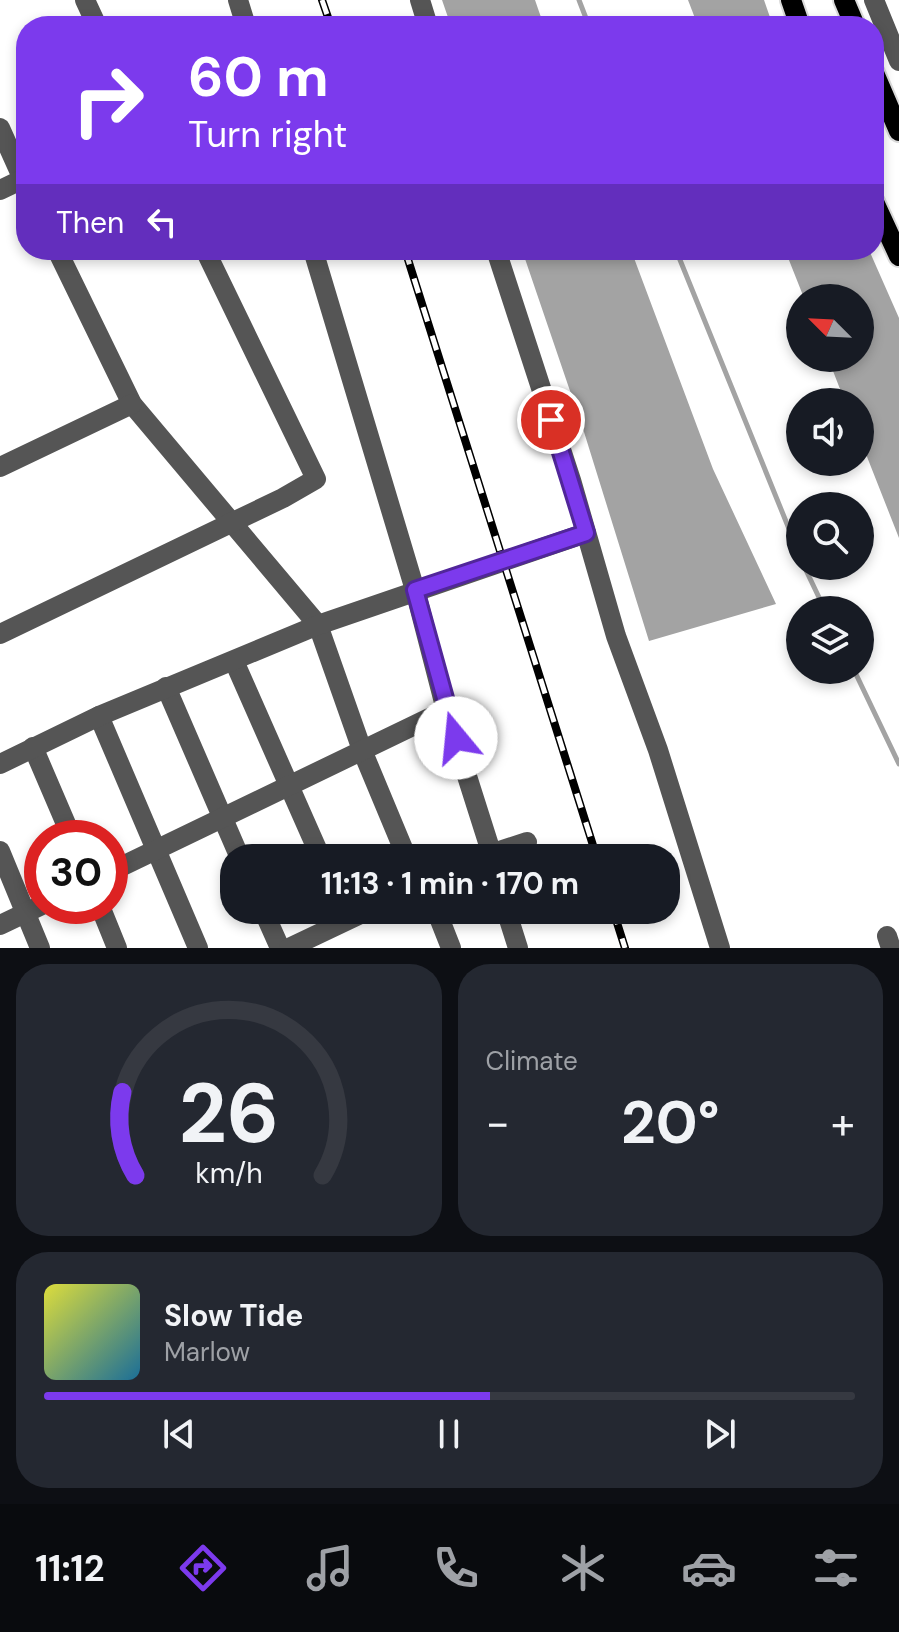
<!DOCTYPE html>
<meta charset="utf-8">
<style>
:root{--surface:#171b24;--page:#242831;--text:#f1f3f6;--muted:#9ea1a6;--line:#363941;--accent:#7c3aed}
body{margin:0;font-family:"DM Sans",sans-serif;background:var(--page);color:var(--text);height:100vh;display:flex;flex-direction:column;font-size:30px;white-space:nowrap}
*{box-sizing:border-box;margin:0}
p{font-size:26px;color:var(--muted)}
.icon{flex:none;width:44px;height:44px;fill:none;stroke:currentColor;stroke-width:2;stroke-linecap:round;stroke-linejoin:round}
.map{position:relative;height:948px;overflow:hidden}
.sheet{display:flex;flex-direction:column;gap:16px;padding:16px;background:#0d0f14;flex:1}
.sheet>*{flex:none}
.banner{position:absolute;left:16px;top:16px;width:868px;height:244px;border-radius:32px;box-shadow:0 4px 12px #0003;background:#7c3aed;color:#fff;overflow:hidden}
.needle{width:52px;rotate:294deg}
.buttons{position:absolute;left:786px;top:284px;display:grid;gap:16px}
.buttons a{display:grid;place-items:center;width:88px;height:88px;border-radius:50%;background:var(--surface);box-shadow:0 4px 12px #0003;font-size:40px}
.speed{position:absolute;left:24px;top:820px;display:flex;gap:16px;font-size:40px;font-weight:700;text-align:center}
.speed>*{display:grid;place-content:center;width:104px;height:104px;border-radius:50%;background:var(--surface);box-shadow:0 4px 12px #0003;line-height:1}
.speed .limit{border:12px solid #d22;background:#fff;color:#111}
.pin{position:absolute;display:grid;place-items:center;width:68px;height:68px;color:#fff;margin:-34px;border:4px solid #fff;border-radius:50%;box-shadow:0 2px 8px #0007}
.me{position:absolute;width:88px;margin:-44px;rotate:343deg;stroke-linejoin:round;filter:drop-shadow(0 0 6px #0008)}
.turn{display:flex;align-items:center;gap:28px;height:168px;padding:0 40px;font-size:36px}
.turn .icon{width:104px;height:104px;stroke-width:2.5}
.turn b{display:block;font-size:56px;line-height:68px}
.then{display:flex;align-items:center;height:76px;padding:0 40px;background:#0003;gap:16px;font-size:30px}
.big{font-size:60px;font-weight:700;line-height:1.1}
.sheet .tile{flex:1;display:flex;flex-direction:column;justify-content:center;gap:12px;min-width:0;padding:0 28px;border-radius:32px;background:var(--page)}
.sheet .dial{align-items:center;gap:0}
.dial svg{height:208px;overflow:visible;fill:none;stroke:var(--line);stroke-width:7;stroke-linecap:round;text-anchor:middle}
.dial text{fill:var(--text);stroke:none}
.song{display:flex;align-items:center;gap:24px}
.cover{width:96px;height:96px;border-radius:12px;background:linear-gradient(135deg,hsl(60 70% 55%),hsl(200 70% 35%))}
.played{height:8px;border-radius:4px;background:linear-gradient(90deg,var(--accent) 55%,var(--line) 55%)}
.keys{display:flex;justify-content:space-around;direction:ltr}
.heat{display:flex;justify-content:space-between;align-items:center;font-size:44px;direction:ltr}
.sheet .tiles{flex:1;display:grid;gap:16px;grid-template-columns:1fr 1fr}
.tile:last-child{grid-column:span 2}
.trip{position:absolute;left:220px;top:844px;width:460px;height:80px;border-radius:32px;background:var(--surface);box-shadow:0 4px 12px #0003;font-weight:700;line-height:80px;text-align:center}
.dock{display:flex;height:128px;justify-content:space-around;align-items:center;background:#090b0e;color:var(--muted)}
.dock .icon{width:56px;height:56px}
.dock .on{color:var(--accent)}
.dock b{font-size:36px;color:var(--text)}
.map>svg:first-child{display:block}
</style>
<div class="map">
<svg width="899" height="948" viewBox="0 0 899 948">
<rect width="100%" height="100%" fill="#fff"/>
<!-- water -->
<g fill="#a3a3a3">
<polygon points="442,0 535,0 544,26 451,26"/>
<polygon points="688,0 764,0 773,26 698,26"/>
<polygon points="522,250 631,250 713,469 776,604 649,641 584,432"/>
<polygon points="785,250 869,250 899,318 899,538 860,439 860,402 845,402 828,358 860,358 860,298 804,298"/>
</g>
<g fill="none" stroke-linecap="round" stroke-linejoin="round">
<!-- stream -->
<g stroke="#a3a3a3" stroke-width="5">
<polyline points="579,0 589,26"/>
<polyline points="676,250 800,556"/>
<polyline points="804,566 825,610"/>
<polyline points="854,670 899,764"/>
</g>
<defs>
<g id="major">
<polyline points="791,0 800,26"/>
<polyline points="844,0 855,26"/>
<polyline points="874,73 899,131"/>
<polyline points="874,202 899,256"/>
</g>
</defs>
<!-- major casing -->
<use href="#major" stroke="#dbdbdb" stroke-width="24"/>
<!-- minor -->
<g stroke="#555" stroke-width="20">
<polyline points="85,0 97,26"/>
<polyline points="238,0 246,26"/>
<polyline points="420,0 428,26"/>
<polyline points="874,0 899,61"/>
<polyline points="0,128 26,186"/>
<polyline points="0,190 23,179"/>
<polyline points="57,250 132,404 318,625 362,750 407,858"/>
<polyline points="496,250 571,480 616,636 658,750 720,948"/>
<polyline points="0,467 132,404"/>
<polyline points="0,634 283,498 316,479 205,250"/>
<polyline points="234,661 321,858"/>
<polyline points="166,687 240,858"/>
<polyline points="446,710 493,858"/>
<polyline points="99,716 198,948"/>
<polyline points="33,747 72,838"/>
<polyline points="0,764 99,716 318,625 586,533"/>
<polyline points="0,851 40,948"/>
<polyline points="478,858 527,842"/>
<polyline points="110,872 446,710 415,590 313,250"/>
<polyline points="100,906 117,948"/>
<polyline points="263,910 280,948"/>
<polyline points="506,910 518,948"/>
<polyline points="440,920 451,948"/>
<polyline points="0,925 42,905"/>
<polyline points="887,936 891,948"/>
<polyline points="289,948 369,910"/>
</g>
<!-- major -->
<use href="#major" stroke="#000" stroke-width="20"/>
<defs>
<g id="rail">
<polyline points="322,0 331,26"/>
<polyline points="405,250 597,858"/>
<polyline points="613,910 625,948"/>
</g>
</defs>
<!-- rail casing -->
<use href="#rail" stroke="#000" stroke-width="8"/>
<!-- rail -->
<use href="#rail" stroke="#fff" stroke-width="5" stroke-dasharray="15" stroke-linecap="butt"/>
</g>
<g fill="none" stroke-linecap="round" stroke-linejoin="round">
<defs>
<polyline id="route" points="456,738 415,590 586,533 551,420"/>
</defs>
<!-- route casing -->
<use href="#route" stroke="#51269a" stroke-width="20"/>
<!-- route -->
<use href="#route" stroke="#7c3aed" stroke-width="14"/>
</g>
</svg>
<div class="buttons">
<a><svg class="needle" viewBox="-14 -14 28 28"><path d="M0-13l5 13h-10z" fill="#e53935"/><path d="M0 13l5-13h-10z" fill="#9ea1a6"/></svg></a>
<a><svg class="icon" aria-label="sound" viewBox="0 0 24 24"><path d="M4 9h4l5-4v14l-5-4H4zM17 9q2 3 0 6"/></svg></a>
<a><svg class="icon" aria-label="search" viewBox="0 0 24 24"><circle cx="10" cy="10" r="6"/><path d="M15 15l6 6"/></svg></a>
<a><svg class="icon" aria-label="layers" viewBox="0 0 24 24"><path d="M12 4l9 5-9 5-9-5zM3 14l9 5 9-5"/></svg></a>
</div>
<div class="speed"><div class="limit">30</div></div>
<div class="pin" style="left:551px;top:420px;background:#d93025"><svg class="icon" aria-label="arrive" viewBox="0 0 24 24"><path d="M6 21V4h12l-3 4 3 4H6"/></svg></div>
<svg class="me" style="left:456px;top:738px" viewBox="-20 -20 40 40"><circle r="19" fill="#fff"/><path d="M0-13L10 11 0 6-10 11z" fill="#7c3aed"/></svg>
<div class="trip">11:13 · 1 min · 170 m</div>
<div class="banner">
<div class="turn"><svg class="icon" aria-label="right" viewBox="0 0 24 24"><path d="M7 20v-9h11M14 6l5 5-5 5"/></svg><div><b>60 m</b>Turn right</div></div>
<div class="then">Then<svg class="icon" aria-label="left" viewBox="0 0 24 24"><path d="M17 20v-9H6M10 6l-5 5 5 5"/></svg></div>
</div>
</div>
<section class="sheet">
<div class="tiles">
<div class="tile dial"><svg viewBox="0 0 100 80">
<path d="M14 69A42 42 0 1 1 86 69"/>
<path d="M14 69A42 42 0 0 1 9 37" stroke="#7c3aed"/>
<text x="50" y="56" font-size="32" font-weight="700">26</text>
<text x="50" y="72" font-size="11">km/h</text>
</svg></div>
<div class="tile"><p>Climate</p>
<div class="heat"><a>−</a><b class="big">20°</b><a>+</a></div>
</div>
<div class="tile">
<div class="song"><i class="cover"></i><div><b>Slow Tide</b><p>Marlow</p></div></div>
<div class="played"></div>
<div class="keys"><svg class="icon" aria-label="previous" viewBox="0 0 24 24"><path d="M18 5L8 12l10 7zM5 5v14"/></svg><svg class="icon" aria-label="pause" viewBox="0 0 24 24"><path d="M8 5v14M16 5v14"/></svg><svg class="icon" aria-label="next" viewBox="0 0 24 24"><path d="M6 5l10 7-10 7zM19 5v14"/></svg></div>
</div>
</div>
</section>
<nav class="dock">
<b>11:12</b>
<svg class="icon on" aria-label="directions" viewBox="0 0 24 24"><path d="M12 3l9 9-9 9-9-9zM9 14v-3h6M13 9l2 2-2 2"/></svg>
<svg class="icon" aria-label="music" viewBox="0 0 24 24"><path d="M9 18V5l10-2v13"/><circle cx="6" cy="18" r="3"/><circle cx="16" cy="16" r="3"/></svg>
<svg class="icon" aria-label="phone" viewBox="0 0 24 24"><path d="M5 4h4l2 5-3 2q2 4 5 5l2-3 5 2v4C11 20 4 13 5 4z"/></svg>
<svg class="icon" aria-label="climate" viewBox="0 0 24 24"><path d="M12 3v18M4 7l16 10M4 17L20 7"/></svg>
<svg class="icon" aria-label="car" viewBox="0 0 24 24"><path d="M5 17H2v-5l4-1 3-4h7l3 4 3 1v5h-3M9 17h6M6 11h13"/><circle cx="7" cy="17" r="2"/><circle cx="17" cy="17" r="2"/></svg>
<svg class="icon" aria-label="filters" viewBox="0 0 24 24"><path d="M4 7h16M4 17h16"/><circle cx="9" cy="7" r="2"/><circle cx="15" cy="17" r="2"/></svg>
</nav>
